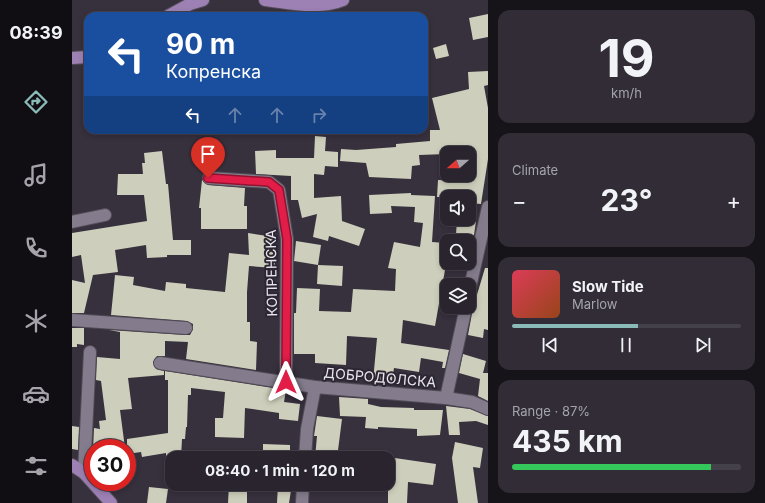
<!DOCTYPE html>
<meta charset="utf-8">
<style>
:root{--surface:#29242e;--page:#312c36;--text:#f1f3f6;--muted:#a5a4aa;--line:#45414a;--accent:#8bbbb9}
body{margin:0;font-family:Inter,sans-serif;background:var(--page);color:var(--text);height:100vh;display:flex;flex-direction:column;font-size:15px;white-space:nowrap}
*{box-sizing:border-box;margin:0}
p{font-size:13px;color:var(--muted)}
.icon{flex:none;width:22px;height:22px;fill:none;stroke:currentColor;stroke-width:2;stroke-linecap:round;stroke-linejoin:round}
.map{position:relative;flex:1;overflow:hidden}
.side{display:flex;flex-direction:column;gap:10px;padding:10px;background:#171419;width:277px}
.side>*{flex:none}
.top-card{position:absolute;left:12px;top:12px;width:344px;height:122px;border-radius:12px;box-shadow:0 2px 6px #0003,0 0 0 1px var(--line);background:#1a4fa0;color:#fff;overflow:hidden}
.needle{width:26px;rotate:250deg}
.fabs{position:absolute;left:368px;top:146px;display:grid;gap:8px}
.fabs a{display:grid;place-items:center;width:36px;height:36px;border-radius:8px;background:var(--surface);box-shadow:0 2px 6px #0003,0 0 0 1px var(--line);font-size:20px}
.speed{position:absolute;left:12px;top:439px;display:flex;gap:8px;font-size:20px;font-weight:700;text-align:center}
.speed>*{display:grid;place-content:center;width:52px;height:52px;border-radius:50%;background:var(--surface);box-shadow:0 2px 6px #0003,0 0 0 1px var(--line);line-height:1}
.speed .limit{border:6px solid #d22;background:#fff;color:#111}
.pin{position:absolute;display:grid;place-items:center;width:34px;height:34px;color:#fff;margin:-41px -17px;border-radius:50% 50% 50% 0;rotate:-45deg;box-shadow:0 0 4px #0007}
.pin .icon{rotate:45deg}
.me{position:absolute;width:44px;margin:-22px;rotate:0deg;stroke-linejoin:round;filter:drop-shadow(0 0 3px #0008)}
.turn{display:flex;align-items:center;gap:14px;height:84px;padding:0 16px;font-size:18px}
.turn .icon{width:52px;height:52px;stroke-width:2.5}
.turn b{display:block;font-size:28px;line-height:34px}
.lanes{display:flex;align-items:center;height:38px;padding:0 16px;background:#0003;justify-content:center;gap:20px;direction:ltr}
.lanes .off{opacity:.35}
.big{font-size:30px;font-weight:700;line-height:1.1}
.side .widget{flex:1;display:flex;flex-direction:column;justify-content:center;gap:6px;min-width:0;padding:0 14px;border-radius:12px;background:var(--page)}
.side .dial{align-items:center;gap:0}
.dial b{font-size:52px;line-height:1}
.song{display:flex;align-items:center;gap:12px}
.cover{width:48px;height:48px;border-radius:6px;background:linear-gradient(135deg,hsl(350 70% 55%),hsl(20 70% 35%))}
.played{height:4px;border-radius:2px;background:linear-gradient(90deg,var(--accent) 55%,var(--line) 55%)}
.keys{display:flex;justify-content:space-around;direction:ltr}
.heat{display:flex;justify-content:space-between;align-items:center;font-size:22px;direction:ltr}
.charge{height:6px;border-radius:3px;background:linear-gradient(90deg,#34c759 87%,var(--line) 0)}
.trip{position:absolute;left:93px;top:451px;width:230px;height:40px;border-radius:12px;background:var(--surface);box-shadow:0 2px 6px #0003,0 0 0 1px var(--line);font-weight:700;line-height:40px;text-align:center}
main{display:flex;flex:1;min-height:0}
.menu{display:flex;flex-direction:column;width:72px;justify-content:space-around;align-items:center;background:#100e12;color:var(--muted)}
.menu .icon{width:28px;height:28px}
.menu .current{color:var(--accent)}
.menu b{font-size:18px;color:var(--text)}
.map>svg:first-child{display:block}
</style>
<main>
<nav class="menu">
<b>08:39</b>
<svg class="icon current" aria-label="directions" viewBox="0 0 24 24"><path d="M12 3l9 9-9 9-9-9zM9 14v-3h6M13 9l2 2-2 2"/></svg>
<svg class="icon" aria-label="music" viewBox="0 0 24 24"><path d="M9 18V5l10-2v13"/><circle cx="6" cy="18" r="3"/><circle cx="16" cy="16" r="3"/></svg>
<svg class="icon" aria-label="phone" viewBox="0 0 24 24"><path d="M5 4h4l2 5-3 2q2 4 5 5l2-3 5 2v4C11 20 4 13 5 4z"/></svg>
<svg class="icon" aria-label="climate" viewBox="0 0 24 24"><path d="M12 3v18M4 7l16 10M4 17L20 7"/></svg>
<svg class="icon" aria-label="car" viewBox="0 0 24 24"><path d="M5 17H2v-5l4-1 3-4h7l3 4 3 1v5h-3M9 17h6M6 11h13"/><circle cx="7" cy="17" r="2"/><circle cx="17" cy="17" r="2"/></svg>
<svg class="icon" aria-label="filters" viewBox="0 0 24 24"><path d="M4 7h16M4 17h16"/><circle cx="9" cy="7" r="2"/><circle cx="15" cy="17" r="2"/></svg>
</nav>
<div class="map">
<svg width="416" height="503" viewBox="0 0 416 503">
<rect width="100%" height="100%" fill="#37303d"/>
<!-- building -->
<g fill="#cdcebb">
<polygon points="416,14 416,37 401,40 397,18"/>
<polygon points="374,44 377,56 364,59 361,48"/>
<polygon points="416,71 416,85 412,86 416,108 416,159 409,204 397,203 397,197 365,197 366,180 400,181 403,153 347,155 348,165 340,166 339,179 297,177 294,163 268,161 269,149 284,150 324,147 324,144 358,141 358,130 368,130 360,98 397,89 396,72"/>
<polygon points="243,136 254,137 253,151 266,152 266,167 253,166 252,175 242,174 242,198 269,196 270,221 293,229 287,246 257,236 256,241 241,237 245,214 230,218 226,200 219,200 219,176 184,174 183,151 204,150 204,158 242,158"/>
<polygon points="90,151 94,184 96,184 101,240 119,240 119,255 95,255 95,257 75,258 74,245 43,250 46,272 21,275 12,313 0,313 0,280 13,283 9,255 0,257 0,233 75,221 72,195 45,195 46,174 71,174 70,163 73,163 72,153"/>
<polygon points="130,180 136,185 173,188 172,206 175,206 175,229 129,229 129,208 127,208"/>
<polygon points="339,193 339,195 363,196 360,242 374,243 370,269 373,270 363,326 331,320 329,343 377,350 373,368 370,368 371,362 349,358 347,372 322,368 320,382 301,381 305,338 275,336 274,365 243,363 243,354 222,354 222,313 224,313 225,288 248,289 247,311 279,312 281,289 323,291 324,269 316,268 322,242 348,247 351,223 342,222 343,207 319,206 320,213 298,214 297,195"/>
<polygon points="385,220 404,221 402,235 384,235"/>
<polygon points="176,233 202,237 203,268 177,266 175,292 175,322 178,322 178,341 185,342 184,370 114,359 116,342 93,341 93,356 85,356 81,362 84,369 92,371 92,375 56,378 60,409 48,410 53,448 21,448 21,451 22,428 28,429 27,421 34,420 29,381 24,380 25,357 48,359 48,332 37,330 113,335 118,335 121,329 121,324 115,321 39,315 43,275 62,277 61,285 93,291 94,282 114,284 114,288 153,292 157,253 177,255"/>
<polygon points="224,241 249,245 246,265 222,261"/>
<polygon points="246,265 271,266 270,286 245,284"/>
<polygon points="413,268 416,268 416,330 412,329 411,338 396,335 401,308"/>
<polygon points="0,328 12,328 12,345 5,344 5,347 0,347"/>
<polygon points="391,354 414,361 411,373 416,373 416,401 406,396 408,379 387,373"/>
<polygon points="93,371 214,390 212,402 228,404 226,421 207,419 207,413 173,408 172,438 143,437 143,418 151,418 153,392 119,388 119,395 116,395 115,427 114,427 113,439 110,439 109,458 94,458 94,453 70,457 69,452 55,454 55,439 96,433 96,380 93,380"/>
<polygon points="267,397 296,399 296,404 309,407 342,408 342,410 371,410 368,435 345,436 345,429 306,427 306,429 293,428 294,417 268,416"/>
<polygon points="374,406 398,409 416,416 416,425 404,421 387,422 388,435 377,435"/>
<polygon points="245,416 270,419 265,458 243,458 245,436 242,436"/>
<polygon points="0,426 7,427 6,450 0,449"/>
<polygon points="383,442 411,448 408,468 401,467 406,503 386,503 380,458"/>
<polygon points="191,444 218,445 218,458 191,457"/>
<polygon points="316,457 364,464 361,485 336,482 335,503 316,503"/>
<polygon points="157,484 175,484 175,503 156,503"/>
<polygon points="206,484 220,484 217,503 205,503"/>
<polygon points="77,487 96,489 94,503 75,503"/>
</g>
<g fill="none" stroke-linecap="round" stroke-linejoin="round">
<defs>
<g id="minor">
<polyline points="137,178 197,182 207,190 215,239 214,382"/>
<polyline points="0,222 33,215"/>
<polyline points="397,292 416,207"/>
<polyline points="0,320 114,328"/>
<polyline points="88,363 243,387 374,398 400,402 416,409"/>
<polyline points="374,398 394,307"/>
<polyline points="233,458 235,429 243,387"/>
<polyline points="12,473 18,352"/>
<polyline points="230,503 231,484"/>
</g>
<g id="major">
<path d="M193 0C218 3 247 10 271 0"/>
<polyline points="96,16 118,4 131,0"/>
<polyline points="0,58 16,57"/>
<polyline points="0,465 12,473 39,503"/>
</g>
</defs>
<!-- minor casing -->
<use href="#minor" stroke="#534d59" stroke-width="14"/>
<!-- major casing -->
<use href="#major" stroke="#534d59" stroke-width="14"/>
<!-- minor -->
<use href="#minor" stroke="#847c8c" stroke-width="12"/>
<!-- major -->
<use href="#major" stroke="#9d81b5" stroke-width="12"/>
</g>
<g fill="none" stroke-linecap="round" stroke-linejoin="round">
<defs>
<polyline id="route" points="136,178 197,182 207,190 215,239 214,382"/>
</defs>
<!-- route casing -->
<use href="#route" stroke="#92132f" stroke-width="10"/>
<!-- route -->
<use href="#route" stroke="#e11d48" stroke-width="7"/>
</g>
<g text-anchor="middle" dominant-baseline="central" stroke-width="4" stroke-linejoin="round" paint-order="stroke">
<!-- street labels -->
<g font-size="14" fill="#e9e5ee" stroke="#2c2633">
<text transform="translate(199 273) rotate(-91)">КОПРЕНСКА</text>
<text transform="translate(308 377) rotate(5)">ДОБРОДОЛСКА</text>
</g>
</g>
</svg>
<div class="fabs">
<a><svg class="needle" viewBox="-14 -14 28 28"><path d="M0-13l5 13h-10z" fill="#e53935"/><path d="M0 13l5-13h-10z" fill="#a5a4aa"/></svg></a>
<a><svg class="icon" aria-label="sound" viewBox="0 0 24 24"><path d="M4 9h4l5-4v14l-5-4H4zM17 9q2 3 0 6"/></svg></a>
<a><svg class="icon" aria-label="search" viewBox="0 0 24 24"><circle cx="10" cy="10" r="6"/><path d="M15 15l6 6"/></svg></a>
<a><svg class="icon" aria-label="layers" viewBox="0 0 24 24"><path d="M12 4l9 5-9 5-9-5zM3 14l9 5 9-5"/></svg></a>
</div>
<div class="speed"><div class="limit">30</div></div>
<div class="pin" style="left:136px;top:178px;background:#d93025"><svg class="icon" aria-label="arrive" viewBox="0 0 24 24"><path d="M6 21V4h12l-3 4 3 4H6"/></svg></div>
<svg class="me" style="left:214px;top:382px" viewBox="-20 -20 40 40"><path d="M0-17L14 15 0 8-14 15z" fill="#e11d48" stroke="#fff" stroke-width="4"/></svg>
<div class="trip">08:40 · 1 min · 120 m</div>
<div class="top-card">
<div class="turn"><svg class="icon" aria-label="left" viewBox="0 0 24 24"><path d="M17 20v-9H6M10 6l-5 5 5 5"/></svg><div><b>90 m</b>Копренска</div></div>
<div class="lanes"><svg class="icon" aria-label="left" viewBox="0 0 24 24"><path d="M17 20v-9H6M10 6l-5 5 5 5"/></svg><svg class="icon off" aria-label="ahead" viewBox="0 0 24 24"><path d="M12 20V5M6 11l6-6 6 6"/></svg><svg class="icon off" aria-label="ahead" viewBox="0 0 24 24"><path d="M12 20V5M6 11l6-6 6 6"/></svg><svg class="icon off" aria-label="right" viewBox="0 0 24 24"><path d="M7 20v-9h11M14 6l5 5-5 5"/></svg></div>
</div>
</div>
<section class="side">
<div class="widget dial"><b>19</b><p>km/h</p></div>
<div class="widget"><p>Climate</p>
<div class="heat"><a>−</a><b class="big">23°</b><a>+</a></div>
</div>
<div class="widget">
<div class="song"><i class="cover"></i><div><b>Slow Tide</b><p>Marlow</p></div></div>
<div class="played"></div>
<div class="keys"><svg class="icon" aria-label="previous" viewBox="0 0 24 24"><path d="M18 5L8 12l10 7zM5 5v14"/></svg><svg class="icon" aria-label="pause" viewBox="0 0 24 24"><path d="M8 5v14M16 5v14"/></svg><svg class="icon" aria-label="next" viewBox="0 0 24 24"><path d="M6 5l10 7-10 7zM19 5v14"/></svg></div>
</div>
<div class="widget"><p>Range · 87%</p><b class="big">435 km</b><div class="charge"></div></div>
</section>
</main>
